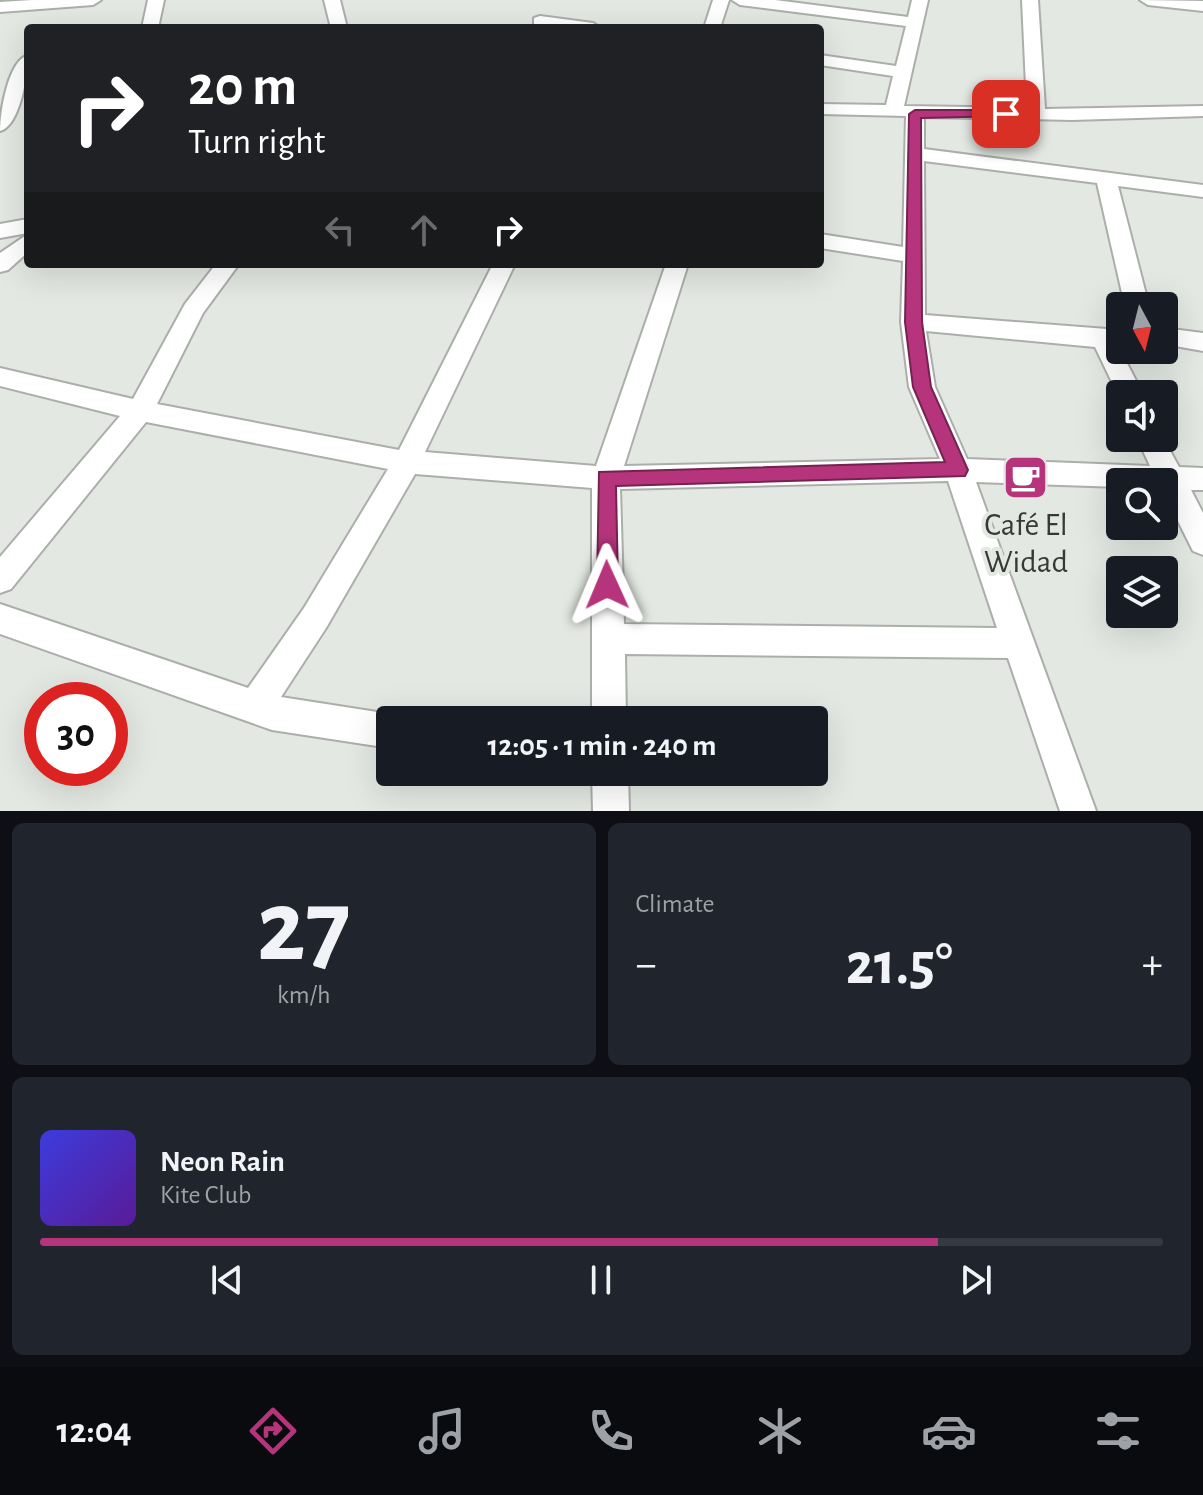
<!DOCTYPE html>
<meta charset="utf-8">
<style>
:root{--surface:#171b24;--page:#20242c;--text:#f1f3f6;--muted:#9ea1a6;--line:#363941;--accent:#b6347c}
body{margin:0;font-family:"Alegreya Sans",sans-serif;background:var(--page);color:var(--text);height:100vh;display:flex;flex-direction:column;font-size:30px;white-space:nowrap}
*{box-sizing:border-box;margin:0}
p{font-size:26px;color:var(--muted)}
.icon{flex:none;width:44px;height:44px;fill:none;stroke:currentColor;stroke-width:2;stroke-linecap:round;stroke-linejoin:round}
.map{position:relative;height:811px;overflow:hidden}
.side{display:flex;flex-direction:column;gap:12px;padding:12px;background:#0d0f14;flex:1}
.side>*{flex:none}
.banner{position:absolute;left:24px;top:24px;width:800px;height:244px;border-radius:8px;box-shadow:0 8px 32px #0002;background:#202124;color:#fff;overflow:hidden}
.needle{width:52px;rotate:173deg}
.tools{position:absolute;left:1106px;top:292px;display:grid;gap:16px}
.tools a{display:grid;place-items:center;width:72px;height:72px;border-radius:8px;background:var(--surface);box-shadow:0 8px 32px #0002;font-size:40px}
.speed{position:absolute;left:24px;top:682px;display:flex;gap:16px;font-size:40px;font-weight:700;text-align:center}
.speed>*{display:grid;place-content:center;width:104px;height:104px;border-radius:50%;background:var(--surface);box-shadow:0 8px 32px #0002;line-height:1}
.speed .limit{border:12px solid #d22;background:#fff;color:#111}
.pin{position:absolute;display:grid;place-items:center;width:68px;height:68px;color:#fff;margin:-34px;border-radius:16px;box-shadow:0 4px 12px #0006}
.me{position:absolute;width:88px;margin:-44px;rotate:359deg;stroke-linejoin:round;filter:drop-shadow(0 0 6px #0008)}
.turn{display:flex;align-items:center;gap:28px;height:168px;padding:0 32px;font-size:36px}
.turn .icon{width:104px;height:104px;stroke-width:2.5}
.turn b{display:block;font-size:56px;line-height:68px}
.lanes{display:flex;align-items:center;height:76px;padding:0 32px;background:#0003;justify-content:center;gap:40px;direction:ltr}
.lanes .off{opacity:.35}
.big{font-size:60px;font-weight:700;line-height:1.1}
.side .tile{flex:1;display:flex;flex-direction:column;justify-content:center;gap:12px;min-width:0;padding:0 28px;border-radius:12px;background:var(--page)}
.side .dial{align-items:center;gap:0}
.dial b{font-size:104px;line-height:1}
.song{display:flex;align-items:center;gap:24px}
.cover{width:96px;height:96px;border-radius:12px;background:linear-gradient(135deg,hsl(240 70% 55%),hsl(270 70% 35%))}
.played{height:8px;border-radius:4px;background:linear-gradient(90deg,var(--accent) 80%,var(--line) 80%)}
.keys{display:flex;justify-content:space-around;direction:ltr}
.heat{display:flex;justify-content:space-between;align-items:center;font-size:44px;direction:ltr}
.side .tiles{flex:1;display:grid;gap:12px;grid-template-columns:1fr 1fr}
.tile:last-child{grid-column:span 2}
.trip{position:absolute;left:376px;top:706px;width:452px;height:80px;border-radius:8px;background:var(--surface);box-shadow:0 8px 32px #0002;font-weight:700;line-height:80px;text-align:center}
.dock{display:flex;height:128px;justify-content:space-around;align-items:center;background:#090b0e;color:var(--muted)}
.dock .icon{width:56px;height:56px}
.dock .selected{color:var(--accent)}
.dock b{font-size:36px;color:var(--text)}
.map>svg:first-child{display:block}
</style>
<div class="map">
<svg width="1203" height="811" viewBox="0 0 1203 811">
<rect width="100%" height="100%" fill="#e3e8e2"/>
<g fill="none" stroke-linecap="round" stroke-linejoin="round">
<defs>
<g id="street">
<polygon points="32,0 101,0 93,5 0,12 0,2"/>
<polygon points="148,0 164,0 158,28 142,28"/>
<polygon points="324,0 340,0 347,28 331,28"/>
<polygon points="713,0 729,0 720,28 704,28"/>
<path d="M732 0H775L908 17 912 0H928L904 106 1027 108 1022 0H1038L1045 109 1203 106V116L1072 120 924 117V149L1203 185V197L1118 186 1149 306H1125L1097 183 924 161 925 315 1120 330V350L1143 394H1120V399L1095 347 926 331 935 387 967 459 1150 466 1137 438H1163L1179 467 1203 468V490H1191L1203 513V555L1193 551 1164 493V482H1120V487L976 482 1096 811H1060L1008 658 625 654 626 720H592V488L415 474 326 628 281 697 390 714 402 719 390 720V748L272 730 0 634V604L248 688 304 608 388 469 146 422 11 589 0 593V557L120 416 0 386V368L133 399 185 304 216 264H239L203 313 157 404 399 450 493 264H515L425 452 596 466 666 264H688L624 466 940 459 909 387 901 322 903 261 820 248V234L903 247 906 116 820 114V104L886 105 893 76 820 65V55L896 66 906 26 740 5ZM948 481 997 628 624 624 620 489Z"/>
<polygon points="1140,0 1203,1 1203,11 1148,5"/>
<polygon points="540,16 593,23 601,28 534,24 534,18"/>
<path d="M28 55C28 73 20 126 0 131 0 112 8 61 28 55Z"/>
<polygon points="28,219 28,233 0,238 0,224"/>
<polygon points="28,234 28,252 8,270 0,272 0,253"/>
<polygon points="1164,328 1203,333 1203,351 1164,344"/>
<polygon points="592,772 628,772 629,811 593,811"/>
</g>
</defs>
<!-- street casing -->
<use href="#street" stroke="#abafaa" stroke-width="4"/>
<!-- street -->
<use href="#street" fill="#fff" fill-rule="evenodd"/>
</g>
<!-- route -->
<polygon fill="#b6347c" stroke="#762251" stroke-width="2" points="1006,110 1012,114 1010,116 921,118 922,322 931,387 968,470 965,476 616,486 618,585 615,592 607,595 600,592 597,585 599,472 945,462 913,387 905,322 909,114 915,110"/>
<!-- icons -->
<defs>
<symbol id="cafe-square" viewBox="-11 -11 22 22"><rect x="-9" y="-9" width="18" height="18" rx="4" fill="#b6347c" stroke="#e3e8e2"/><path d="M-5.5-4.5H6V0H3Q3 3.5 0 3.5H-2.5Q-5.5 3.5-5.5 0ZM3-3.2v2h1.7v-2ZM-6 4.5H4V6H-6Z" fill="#fff"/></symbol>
</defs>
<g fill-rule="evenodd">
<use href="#cafe-square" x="1000" y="452" width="51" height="51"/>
</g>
<g text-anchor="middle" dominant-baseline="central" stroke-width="8" stroke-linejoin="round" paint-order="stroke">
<!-- poi labels -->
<g font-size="32" fill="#373936" stroke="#e3e8e2">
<text x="1026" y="525">Café El<tspan x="1026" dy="37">Widad</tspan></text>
</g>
</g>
</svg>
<div class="tools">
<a><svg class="needle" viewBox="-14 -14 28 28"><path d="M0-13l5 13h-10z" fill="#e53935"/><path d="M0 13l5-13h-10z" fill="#9ea1a6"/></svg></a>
<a><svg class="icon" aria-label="sound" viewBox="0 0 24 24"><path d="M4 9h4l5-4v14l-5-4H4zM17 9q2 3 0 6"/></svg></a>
<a><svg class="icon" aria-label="search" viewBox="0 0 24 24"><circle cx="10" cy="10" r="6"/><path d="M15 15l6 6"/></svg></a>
<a><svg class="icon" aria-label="layers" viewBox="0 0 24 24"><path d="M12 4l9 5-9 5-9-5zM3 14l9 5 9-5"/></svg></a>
</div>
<div class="speed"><div class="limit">30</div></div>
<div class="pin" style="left:1006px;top:114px;background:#d93025"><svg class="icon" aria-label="arrive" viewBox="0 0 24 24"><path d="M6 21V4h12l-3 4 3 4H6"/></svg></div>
<svg class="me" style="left:607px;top:585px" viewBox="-20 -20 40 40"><path d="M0-17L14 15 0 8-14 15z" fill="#b6347c" stroke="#fff" stroke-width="4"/></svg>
<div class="trip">12:05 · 1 min · 240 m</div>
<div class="banner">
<div class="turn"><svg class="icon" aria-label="right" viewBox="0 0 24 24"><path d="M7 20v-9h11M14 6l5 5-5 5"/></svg><div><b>20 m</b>Turn right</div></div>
<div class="lanes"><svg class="icon off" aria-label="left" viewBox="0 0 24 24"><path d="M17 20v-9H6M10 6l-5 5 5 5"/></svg><svg class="icon off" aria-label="ahead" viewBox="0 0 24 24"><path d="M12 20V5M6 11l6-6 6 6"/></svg><svg class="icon" aria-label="right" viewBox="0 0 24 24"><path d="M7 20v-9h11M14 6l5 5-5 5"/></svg></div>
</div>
</div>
<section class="side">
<div class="tiles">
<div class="tile dial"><b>27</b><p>km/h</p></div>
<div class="tile"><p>Climate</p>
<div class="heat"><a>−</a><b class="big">21.5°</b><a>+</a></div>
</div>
<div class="tile">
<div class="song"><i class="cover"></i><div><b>Neon Rain</b><p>Kite Club</p></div></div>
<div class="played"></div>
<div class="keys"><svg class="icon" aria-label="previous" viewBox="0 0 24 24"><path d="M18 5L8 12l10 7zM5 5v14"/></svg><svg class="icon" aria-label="pause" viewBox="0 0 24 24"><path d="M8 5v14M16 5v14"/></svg><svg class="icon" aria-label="next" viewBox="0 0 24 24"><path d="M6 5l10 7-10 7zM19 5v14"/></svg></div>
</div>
</div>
</section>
<nav class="dock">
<b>12:04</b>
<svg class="icon selected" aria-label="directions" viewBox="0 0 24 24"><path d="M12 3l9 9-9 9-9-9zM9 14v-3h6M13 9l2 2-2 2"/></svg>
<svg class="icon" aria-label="music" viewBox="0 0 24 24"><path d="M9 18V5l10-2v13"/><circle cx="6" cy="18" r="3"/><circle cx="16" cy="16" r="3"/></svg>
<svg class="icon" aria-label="phone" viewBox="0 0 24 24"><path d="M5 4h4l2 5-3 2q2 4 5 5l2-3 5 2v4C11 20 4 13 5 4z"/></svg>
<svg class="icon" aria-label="climate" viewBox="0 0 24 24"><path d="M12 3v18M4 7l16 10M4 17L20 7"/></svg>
<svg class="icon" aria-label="car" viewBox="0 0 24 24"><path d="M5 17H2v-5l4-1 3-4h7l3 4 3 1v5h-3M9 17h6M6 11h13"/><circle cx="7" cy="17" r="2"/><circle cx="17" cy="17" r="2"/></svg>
<svg class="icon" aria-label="filters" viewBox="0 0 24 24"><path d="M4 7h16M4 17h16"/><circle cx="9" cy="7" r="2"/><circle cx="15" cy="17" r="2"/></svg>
</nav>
